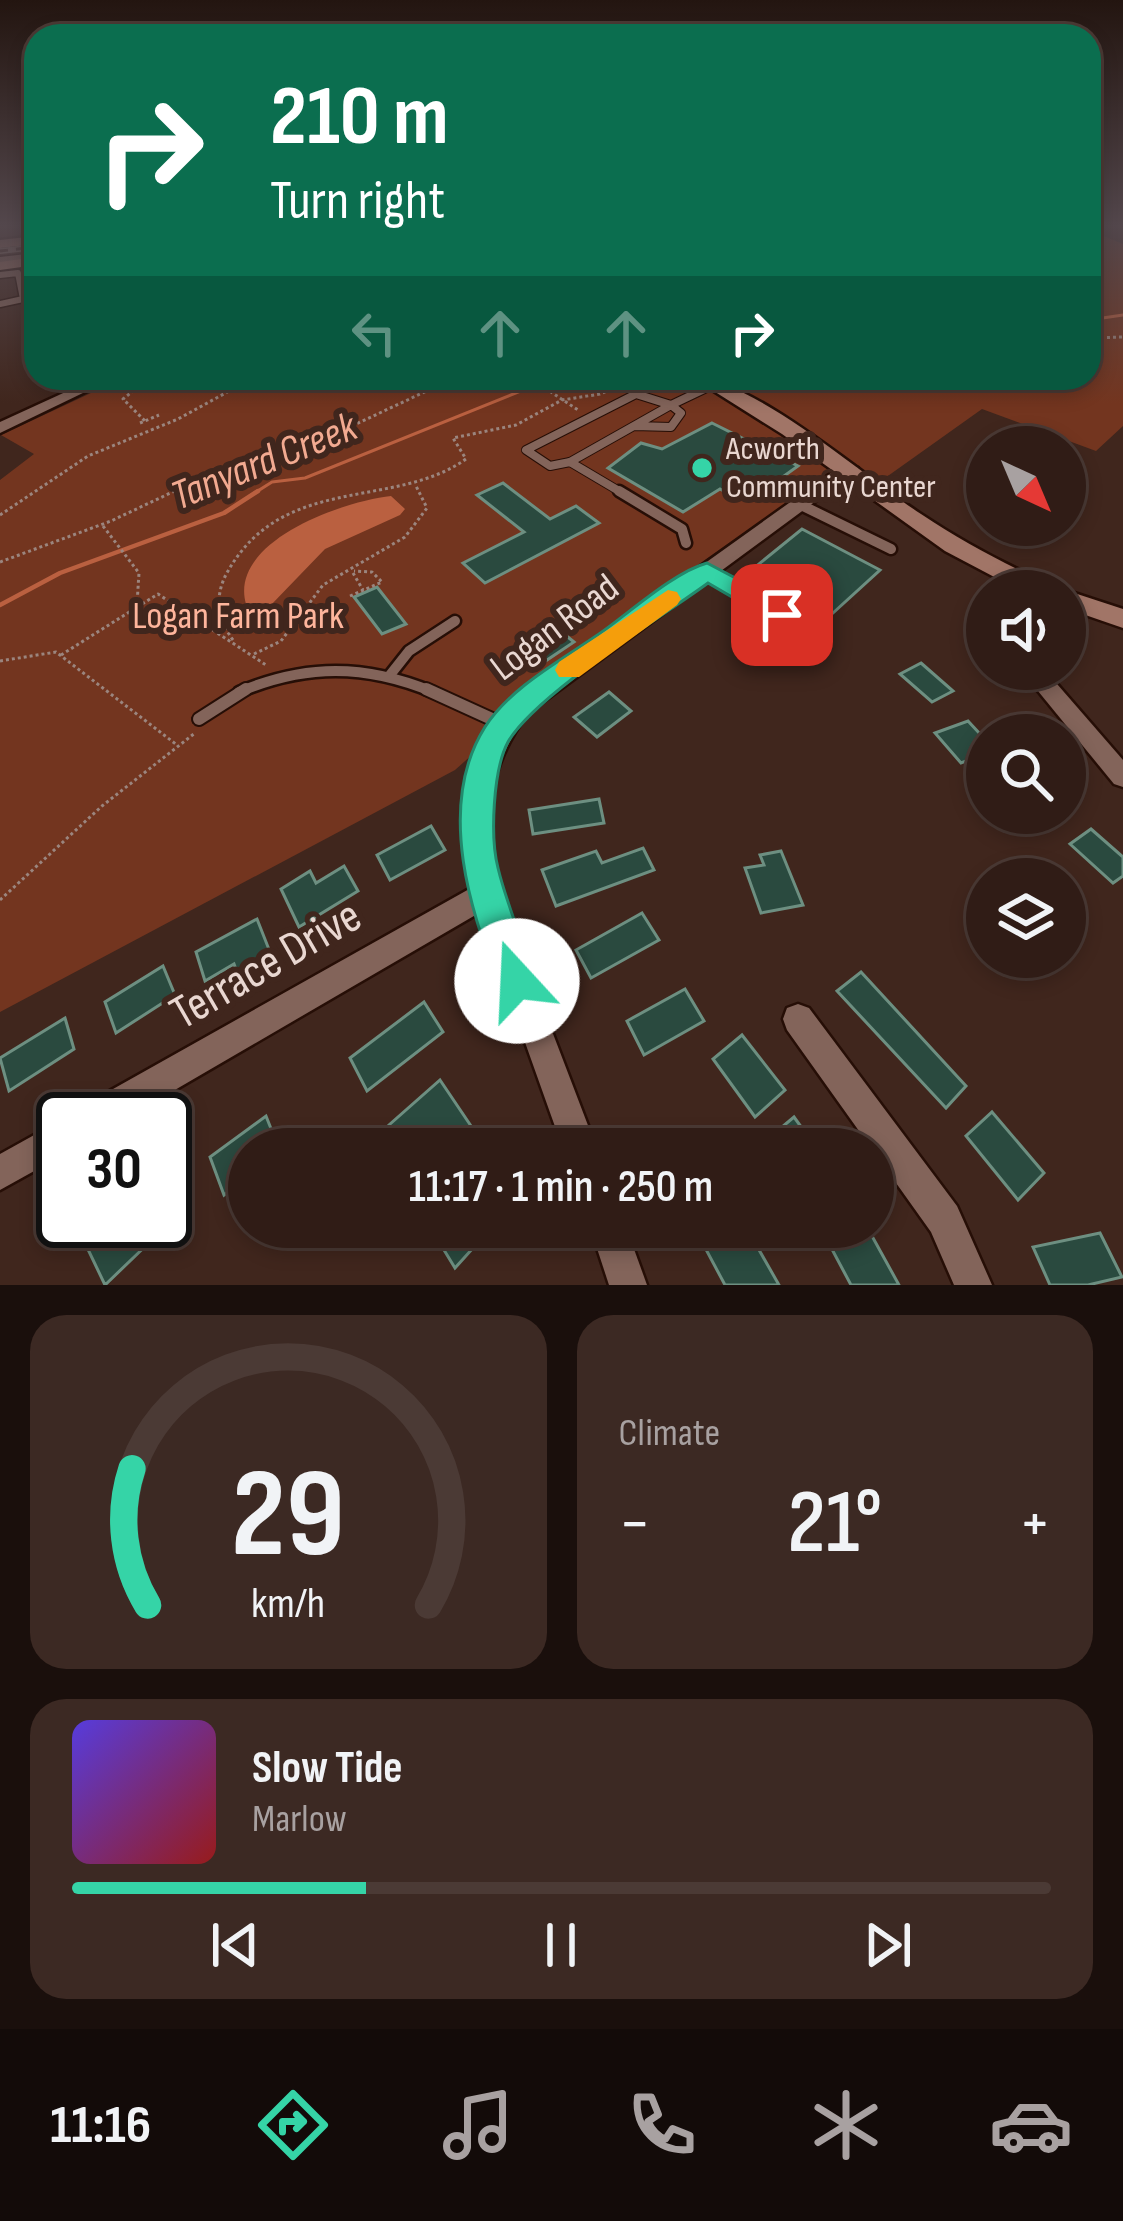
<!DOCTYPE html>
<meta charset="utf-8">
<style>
:root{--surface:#301c16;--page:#3c2923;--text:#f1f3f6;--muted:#a8a1a1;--line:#4b3a35;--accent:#35d4a7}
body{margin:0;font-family:"Sofia Sans Condensed",sans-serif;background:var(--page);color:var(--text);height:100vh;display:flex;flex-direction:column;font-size:45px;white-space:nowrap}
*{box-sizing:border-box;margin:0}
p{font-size:39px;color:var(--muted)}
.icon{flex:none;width:66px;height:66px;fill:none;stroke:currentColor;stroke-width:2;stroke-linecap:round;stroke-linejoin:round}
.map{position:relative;height:1285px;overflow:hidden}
.drawer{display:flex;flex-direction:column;gap:30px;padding:30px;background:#1a0f0c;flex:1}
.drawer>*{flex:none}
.guide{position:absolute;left:24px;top:24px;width:1077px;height:366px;border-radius:36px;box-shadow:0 6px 18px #0003,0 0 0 3px var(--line);background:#0b6e4f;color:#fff;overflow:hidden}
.needle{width:78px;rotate:136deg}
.fabs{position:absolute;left:966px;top:426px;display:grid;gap:24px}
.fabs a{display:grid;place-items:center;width:120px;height:120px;border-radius:50%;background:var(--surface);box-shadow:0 6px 18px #0003,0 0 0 3px var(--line);font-size:60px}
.speed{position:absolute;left:36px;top:1092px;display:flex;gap:24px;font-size:60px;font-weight:700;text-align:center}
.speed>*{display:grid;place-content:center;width:156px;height:156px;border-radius:50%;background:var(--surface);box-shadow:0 6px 18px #0003,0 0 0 3px var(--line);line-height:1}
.speed .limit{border:6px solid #111;border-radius:18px;background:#fff;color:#111}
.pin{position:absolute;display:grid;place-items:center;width:102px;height:102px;color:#fff;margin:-51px;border-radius:24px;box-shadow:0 6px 18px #0006}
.me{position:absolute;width:132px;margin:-66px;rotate:340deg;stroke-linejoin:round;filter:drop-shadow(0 0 9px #0008)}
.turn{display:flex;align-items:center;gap:42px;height:252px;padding:0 48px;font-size:54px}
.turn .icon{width:156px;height:156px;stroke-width:2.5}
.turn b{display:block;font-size:84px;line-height:102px}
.lanes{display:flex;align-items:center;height:114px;padding:0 48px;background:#0003;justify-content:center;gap:60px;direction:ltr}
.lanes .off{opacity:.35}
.big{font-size:90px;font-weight:600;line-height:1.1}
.drawer .widget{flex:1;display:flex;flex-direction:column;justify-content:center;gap:18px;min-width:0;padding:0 42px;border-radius:36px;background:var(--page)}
.drawer .dial{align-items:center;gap:0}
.dial svg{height:312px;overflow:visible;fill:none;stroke:var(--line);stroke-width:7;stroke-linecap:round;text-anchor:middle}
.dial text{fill:var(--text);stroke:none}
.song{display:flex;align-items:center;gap:36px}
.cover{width:144px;height:144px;border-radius:18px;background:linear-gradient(135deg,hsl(250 70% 55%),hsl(0 70% 35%))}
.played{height:12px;border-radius:6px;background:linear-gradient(90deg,var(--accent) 30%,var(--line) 30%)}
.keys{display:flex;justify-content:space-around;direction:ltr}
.heat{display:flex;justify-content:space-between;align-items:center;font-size:66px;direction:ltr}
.drawer .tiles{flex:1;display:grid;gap:30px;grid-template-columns:1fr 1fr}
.widget:last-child{grid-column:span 2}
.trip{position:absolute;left:228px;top:1128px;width:666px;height:120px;border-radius:60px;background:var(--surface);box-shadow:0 6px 18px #0003,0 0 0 3px var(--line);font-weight:600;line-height:120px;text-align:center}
.dock{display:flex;height:192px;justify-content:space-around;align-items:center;background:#130b09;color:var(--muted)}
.dock .icon{width:84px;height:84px}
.dock .on{color:var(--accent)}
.dock b{font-size:54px;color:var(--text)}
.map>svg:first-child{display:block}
</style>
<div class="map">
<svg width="1123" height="1285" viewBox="0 0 1123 1285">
<rect width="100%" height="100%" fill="#40261d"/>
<!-- green -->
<polygon fill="#73351f" points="1089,230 1123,244 1123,426 1096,451 982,409 878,483 849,460 640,605 455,770 0,1012 0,480 34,454 1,435 123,378 1089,378"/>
<!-- water -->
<path fill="#ba6040" d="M391 496 405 509 400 515 325 549 270 606 257 610 246 604C228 541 344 501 391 496Z"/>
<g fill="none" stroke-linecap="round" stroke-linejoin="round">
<!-- stream-far1 -->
<g stroke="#ba6040" stroke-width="3">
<polyline points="1089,320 1123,315"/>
<polyline points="253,494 272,482 305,478 553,378"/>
</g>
<!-- stream -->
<polyline stroke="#ba6040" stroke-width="4.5" points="0,605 60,573 224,513 258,491"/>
</g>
<!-- building -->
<g fill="#2a4a3f" stroke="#6d8f81" stroke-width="3">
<polygon points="712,423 798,466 777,481 785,485 763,499 755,495 738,499 720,489 683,512 608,468 641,443 662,449"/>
<polygon points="503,483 550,519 576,506 599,523 485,583 463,563 524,532 477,495"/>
<polygon points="802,529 880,570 822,623 758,586 764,581 749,572"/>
<polygon points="377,587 406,624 382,634 354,597"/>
<polygon points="554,626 574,642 541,664 521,646"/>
<polygon points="921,663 953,691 932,702 900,674"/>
<polygon points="609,692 631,711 597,737 574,717"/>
<polygon points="968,721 981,735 987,733 987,753 961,763 935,733"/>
<polygon points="599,799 604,823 533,834 529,810"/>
<polygon points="431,826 445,850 390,880 377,855"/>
<polygon points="1091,829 1123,857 1123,876 1113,883 1070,844"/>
<polygon points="643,848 654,870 556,906 542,870 596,851 602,863"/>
<polygon points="781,851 803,905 761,913 745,868 764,865 760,855"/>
<polygon points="344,866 358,891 299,927 281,889 310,871 316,883"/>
<polygon points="642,913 659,940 591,978 576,950"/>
<polygon points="257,919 270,952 237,972 234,964 205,981 196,952"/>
<polygon points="163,966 175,995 116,1033 105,1002"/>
<polygon points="861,972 966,1086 946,1108 837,991"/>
<polygon points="685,989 704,1021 644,1055 627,1021"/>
<polygon points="424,1002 443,1032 367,1091 350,1058"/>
<polygon points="65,1018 74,1049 9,1091 0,1058"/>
<polygon points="742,1035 785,1090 755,1117 713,1059"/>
<polygon points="440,1080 471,1126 446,1149 404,1149 389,1125"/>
<polygon points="992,1112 1044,1173 1018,1200 966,1136"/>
<polygon points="266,1116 279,1149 249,1149 249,1176 224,1195 210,1157"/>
<polygon points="794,1117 817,1149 778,1149 770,1137"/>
<polygon points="105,1221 112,1221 122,1241 143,1221 150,1221 157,1235 105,1285 84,1241"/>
<polygon points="430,1227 492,1227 455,1268"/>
<polygon points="694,1227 746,1227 779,1285 725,1285"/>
<polygon points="844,1227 867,1227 899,1285 851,1285 826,1238"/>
<polygon points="1100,1233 1122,1277 1088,1285 1050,1285 1033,1247"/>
</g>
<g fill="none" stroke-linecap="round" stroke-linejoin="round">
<defs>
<g id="lane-far3">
<polyline points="0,260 36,256"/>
<polyline points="0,275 18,273 23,299 0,304"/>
</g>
<g id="lane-far2">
<polyline points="570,462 671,405 681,413 671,427 634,426"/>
<polyline points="624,494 570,462 550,466 526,450 636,394 671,405 715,384"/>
</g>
<g id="lane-far1">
<polyline points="619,491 682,529 686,543"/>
<polyline points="799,504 891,549"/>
<polyline points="707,571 820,637"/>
<polyline points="390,675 409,651 455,621"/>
<path d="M239 692C306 664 365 664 433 692"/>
</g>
<g id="lane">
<polyline points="426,689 505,725"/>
<polyline points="199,719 246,689"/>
</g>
<g id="street">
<polygon points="25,224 35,224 32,241 27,244 22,241"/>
<polygon points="96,378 114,378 0,433 0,422"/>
<path d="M852 467 858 468V476L843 481 528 713C459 806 497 888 534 984 555 1039 576 1094 597 1149H563L479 913 125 1119H76L81 1107 471 888C456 816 467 759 512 701L831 473Z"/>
<polygon points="1020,669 1044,669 1123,760 1123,787 1114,784"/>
<polygon points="798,1004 809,1008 957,1206 992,1285 954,1285 931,1232 787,1030 783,1019 787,1008"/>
<polygon points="63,1119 63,1155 0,1190 0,1154"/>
<polygon points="590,1227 626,1227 647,1285 609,1285"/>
</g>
<g id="secondary">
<polygon points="36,236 36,244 0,248 0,240"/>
<polygon points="36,257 36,265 0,270 0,262"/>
<path d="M693 378C753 378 867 479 921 514 963 542 1006 565 1052 585L1056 591H1021L945 551 782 434Z"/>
<polygon points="1065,590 1123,609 1123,628 1065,608"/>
</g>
</defs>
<!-- lane-far3 casing -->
<use href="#lane-far3" stroke="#260e06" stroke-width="9"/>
<!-- lane-far2 casing -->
<use href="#lane-far2" stroke="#260e06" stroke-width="10"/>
<!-- lane-far1 casing -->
<use href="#lane-far1" stroke="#260e06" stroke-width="15"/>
<!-- lane casing -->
<use href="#lane" stroke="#260e06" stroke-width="16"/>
<!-- street casing -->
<use href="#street" stroke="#260e06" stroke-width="5"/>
<!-- secondary casing -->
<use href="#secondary" stroke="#260e06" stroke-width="5"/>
<!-- path -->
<g stroke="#9b857e" stroke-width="3" stroke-dasharray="3 3" stroke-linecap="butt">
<polyline points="1089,338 1123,337"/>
<polyline points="530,378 578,410"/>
<polyline points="648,378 663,378"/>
<polyline points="793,378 891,387 923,378"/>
<polyline points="121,385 133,391 123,399 145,421"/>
<polyline points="140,423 159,415"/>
<polyline points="0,515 88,456 178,419 253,378"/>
<polyline points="103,526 139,573 137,604"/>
<polyline points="0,562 111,521 215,472 322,440 433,388 470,378"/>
<polyline points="353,573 363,590"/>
<polyline points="350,596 382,582 372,572 354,571"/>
<path d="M233 640C217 618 214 595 228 571 284 473 394 510 466 459L453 438 516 425 562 400 600 394 638 378"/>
<polyline points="254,654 281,641 323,585 405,537 427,508 416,486"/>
<polyline points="61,655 158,594 266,665"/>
<polyline points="0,661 56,652 177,745"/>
<polyline points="0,900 102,806 195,733"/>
</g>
<!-- lane-far3 -->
<use href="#lane-far3" stroke="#83645a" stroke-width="6"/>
<!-- lane-far2 -->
<use href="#lane-far2" stroke="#83645a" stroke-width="8"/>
<!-- lane-far1 -->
<use href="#lane-far1" stroke="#83645a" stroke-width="10"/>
<!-- lane -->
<use href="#lane" stroke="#83645a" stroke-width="12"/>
<!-- street -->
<use href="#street" fill="#83645a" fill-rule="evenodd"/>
<!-- secondary -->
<use href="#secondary" fill="#a17567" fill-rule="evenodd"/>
<defs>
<polyline id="rail" points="0,251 36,247"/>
</defs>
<!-- rail casing -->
<use href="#rail" stroke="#8d776f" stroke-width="6"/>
<!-- rail -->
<use href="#rail" stroke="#40261d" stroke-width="3" stroke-dasharray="8" stroke-linecap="butt"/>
</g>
<!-- sky -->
<linearGradient id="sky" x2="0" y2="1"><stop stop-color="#231510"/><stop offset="0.56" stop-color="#53474c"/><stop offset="1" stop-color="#53474c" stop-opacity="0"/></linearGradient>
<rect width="1123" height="403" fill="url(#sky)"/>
<!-- route -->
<path fill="#35d4a7" stroke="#228a6d" stroke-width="3" d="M707 563 792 608 796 615 792 621H773L708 583C659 619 536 694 508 742 493 770 490 837 498 868 507 906 524 944 536 981L531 994 517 1000 503 994C471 916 435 806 485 727 511 687 560 661 599 634 628 614 674 572 707 563Z"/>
<!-- slow -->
<polygon fill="#f59e0b" points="668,590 677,592 681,599 677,605 579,677 559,677 555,670 559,662"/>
<!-- markers -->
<circle fill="#35d4a7" stroke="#40261d" stroke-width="4.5" cx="702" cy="468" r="12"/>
<g text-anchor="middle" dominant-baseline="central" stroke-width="12" stroke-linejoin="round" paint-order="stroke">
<!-- far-poi labels -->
<g font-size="33" fill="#e9d7d1" stroke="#40261d" text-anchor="start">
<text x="726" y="449">Acworth<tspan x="726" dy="38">Community Center</tspan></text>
</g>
<!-- park labels -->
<g font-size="39" fill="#feb59c" stroke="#40261d">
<text x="238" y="616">Logan Farm Park</text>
</g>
<!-- street labels -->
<g font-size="39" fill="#e9d7d1" stroke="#40261d">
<text transform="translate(555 628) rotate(-37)">Logan Road</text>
</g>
<!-- water labels -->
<g font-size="42" font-style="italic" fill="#f2aa91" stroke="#40261d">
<text transform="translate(264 462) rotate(-22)">Tanyard Creek</text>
</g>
<!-- near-street labels -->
<g font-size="48" fill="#e9d7d1" stroke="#40261d">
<text transform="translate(266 965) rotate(-30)">Terrace Drive</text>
</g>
</g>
</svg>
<div class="fabs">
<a><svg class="needle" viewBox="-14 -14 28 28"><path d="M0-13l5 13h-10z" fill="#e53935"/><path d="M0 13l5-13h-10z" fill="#a8a1a1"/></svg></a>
<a><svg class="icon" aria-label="sound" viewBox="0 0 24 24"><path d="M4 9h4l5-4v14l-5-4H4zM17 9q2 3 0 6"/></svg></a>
<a><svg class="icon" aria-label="search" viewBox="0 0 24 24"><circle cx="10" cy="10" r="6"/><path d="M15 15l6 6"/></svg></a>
<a><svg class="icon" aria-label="layers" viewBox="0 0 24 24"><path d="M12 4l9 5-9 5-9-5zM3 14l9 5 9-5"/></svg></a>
</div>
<div class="speed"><div class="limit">30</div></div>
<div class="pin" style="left:782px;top:615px;background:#d93025"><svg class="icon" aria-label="arrive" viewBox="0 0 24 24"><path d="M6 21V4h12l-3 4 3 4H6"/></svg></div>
<svg class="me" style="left:517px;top:981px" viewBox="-20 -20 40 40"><circle r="19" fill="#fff"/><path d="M0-13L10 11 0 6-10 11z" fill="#35d4a7"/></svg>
<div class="trip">11:17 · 1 min · 250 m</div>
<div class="guide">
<div class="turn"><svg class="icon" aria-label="right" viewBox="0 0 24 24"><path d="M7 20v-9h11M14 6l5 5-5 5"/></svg><div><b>210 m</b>Turn right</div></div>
<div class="lanes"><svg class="icon off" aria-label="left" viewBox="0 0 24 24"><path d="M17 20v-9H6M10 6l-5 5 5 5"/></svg><svg class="icon off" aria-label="ahead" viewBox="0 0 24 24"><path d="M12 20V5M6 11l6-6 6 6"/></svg><svg class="icon off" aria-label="ahead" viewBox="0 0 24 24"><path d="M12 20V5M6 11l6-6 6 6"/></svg><svg class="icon" aria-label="right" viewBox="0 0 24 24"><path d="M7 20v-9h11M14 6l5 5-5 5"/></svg></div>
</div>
</div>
<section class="drawer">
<div class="tiles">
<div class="widget dial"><svg viewBox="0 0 100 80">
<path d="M14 69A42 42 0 1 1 86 69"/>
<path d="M14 69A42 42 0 0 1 10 34" stroke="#35d4a7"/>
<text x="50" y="56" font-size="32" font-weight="700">29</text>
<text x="50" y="72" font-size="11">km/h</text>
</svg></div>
<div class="widget"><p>Climate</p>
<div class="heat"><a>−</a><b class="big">21°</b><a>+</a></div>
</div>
<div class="widget">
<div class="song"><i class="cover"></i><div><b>Slow Tide</b><p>Marlow</p></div></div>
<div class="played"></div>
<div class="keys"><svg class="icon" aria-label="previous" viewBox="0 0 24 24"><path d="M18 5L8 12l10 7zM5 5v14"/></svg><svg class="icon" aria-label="pause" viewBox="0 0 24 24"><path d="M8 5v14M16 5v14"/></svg><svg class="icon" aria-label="next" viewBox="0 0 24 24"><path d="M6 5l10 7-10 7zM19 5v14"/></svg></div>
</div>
</div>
</section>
<nav class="dock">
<b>11:16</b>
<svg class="icon on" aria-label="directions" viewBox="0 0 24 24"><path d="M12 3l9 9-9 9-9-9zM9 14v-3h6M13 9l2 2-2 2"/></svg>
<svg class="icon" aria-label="music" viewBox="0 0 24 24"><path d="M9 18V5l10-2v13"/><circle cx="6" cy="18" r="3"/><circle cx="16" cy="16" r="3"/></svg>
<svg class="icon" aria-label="phone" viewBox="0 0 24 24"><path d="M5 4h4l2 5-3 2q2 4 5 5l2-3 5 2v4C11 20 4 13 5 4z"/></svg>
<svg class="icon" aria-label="climate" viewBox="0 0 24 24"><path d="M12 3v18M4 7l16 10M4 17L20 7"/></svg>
<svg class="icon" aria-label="car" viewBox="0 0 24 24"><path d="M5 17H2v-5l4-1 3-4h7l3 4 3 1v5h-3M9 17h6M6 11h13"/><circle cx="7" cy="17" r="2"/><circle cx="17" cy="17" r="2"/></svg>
</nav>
